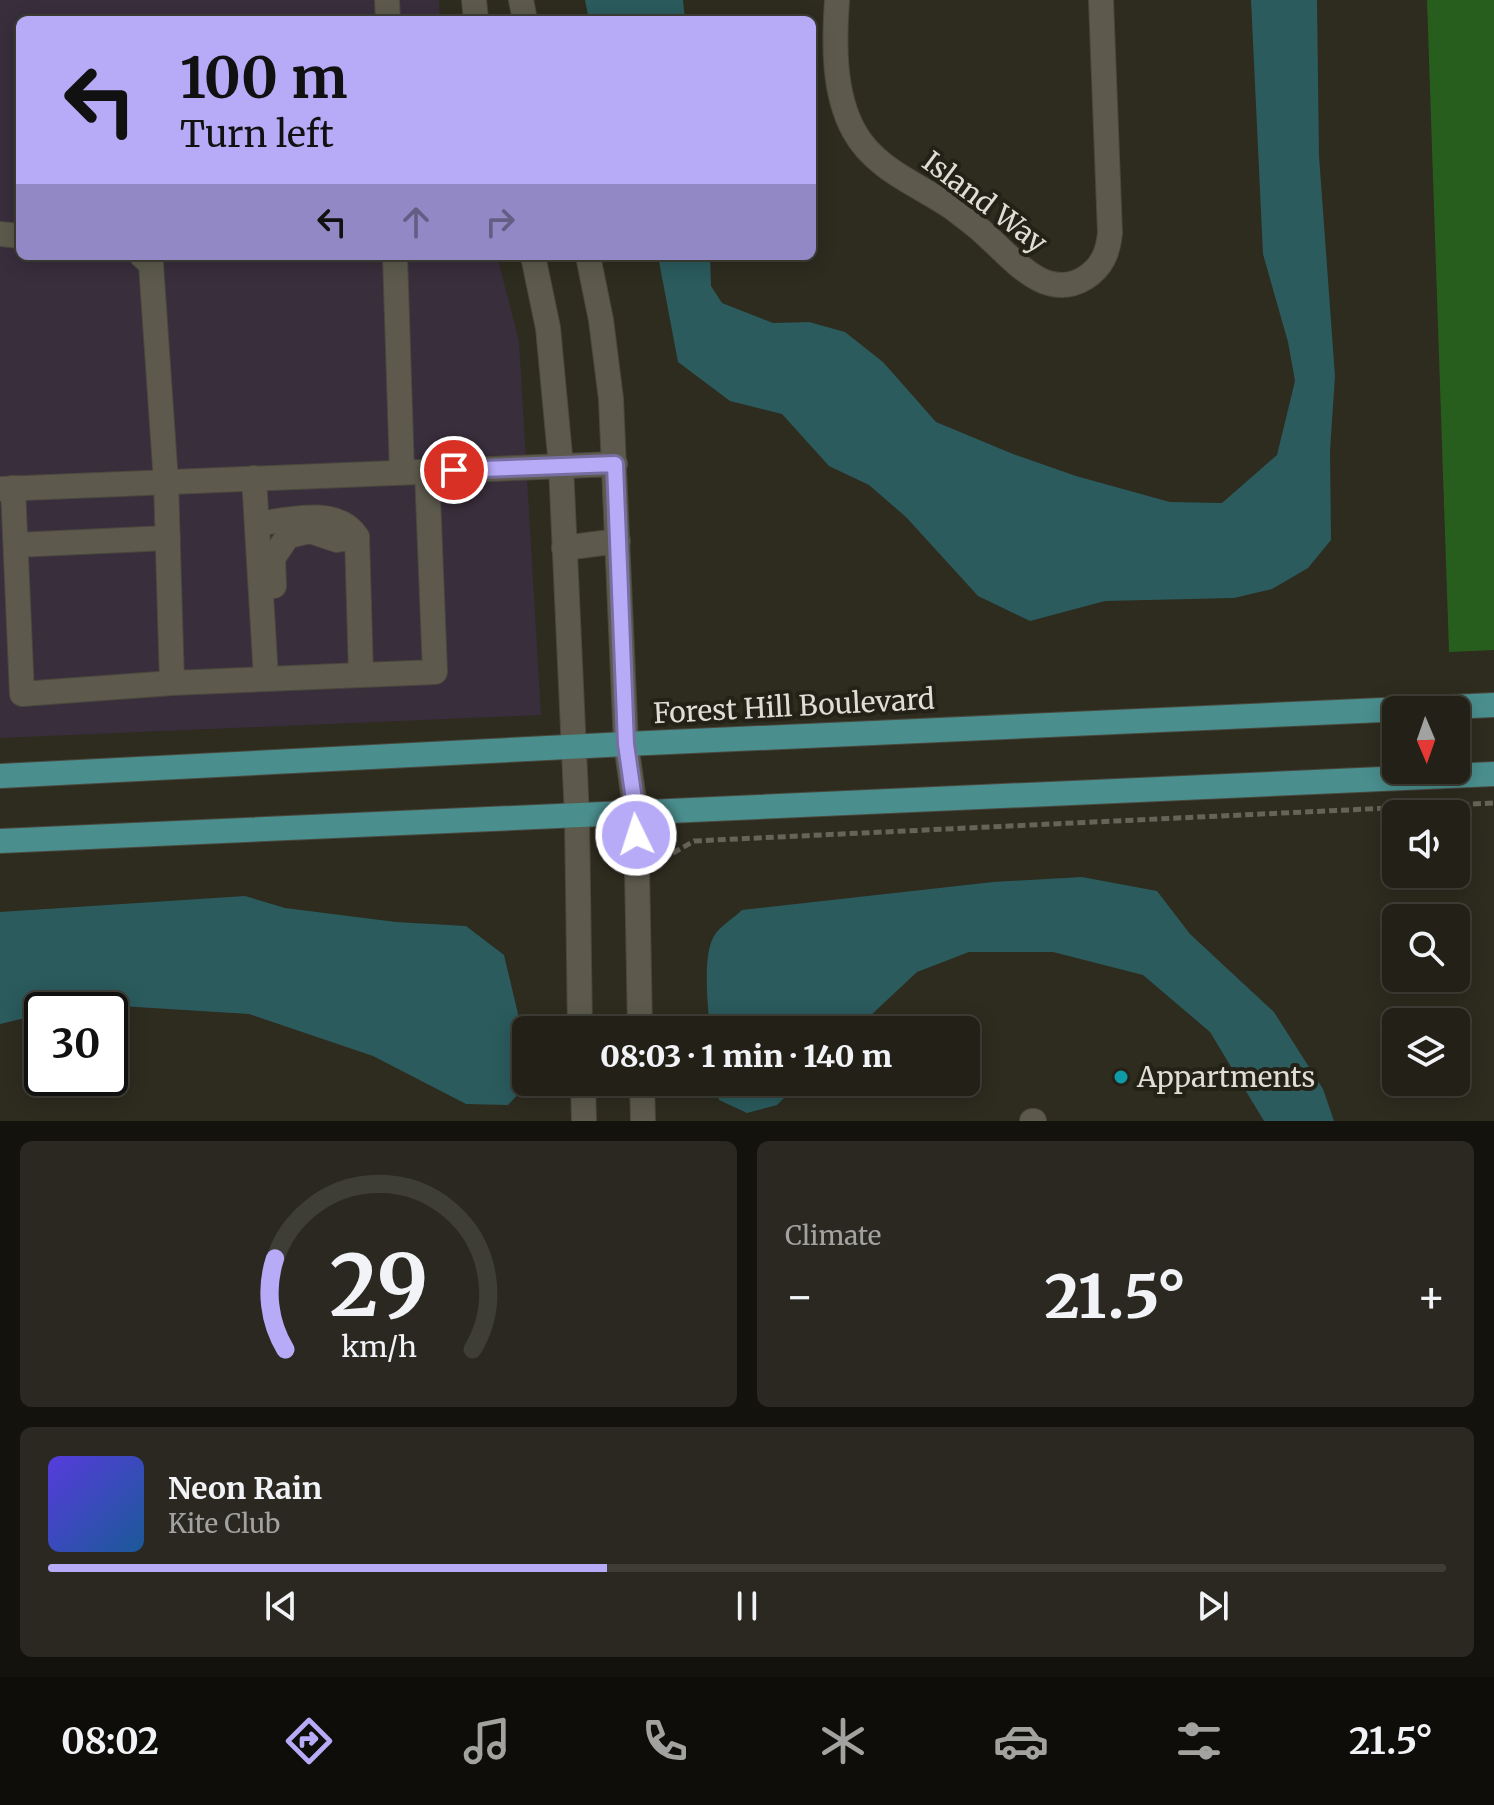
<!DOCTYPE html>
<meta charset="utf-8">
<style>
:root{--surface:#222017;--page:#2a2820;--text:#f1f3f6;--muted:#a2a3a1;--line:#3f3e36;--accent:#b7abf7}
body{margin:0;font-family:Merriweather,serif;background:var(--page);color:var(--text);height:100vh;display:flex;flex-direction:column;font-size:30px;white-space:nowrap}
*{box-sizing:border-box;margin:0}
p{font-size:26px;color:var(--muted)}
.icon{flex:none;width:44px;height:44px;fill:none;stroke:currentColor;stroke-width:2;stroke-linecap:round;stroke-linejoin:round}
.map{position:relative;height:1121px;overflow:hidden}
.sheet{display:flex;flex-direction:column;gap:20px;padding:20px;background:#13120d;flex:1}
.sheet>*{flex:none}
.guide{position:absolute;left:16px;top:16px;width:800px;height:244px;border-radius:12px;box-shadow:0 4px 20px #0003,0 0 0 2px var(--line);background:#b7abf7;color:#111;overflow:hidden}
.needle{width:52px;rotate:178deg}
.controls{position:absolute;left:1382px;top:696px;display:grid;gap:16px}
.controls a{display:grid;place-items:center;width:88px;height:88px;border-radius:12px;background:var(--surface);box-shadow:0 4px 20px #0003,0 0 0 2px var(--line);font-size:40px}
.speed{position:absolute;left:24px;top:992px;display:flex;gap:16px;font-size:40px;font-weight:700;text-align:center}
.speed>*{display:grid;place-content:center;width:104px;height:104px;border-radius:50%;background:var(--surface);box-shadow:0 4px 20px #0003,0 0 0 2px var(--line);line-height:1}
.speed .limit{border:4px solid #111;border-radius:12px;background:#fff;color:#111}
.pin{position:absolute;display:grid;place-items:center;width:68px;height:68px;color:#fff;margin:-34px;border:4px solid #fff;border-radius:50%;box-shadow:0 2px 8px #0007}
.me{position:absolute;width:88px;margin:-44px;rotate:356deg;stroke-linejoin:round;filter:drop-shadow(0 0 6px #0008)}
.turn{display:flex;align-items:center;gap:28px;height:168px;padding:0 32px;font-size:36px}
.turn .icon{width:104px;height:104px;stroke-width:2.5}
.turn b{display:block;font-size:56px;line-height:68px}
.lanes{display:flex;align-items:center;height:76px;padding:0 32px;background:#0003;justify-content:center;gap:40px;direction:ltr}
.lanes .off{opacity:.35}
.big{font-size:60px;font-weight:800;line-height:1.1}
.sheet .tile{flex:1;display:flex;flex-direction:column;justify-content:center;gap:12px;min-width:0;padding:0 28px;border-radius:12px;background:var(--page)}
.sheet .dial{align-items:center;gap:0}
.dial svg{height:208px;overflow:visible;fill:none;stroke:var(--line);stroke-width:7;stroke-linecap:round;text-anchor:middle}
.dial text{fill:var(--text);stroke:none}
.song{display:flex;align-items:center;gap:24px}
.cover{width:96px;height:96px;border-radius:12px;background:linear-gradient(135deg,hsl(250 70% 55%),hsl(210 70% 35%))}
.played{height:8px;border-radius:4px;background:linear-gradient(90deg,var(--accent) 40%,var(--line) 40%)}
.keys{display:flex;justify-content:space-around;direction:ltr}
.heat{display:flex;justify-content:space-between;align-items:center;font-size:44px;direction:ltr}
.sheet .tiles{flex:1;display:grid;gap:20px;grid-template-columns:1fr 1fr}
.tile:last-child{grid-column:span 2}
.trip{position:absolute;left:512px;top:1016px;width:468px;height:80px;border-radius:12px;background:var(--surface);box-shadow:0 4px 20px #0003,0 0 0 2px var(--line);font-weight:800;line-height:80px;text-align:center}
.tabs{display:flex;height:128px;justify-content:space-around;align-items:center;background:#0e0d09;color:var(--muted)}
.tabs .icon{width:56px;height:56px}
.tabs .active{color:var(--accent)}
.tabs b{font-size:36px;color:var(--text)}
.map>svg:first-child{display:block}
</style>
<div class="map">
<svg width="1494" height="1121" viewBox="0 0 1494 1121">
<rect width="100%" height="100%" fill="#2e2b1f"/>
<!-- commercial -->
<polygon fill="#392e3c" points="0,0 439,0 440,20 20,20 20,256 497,256 519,341 541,715 0,738"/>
<!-- green -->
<polygon fill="#285e1d" points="1427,0 1494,0 1494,650 1449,652"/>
<!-- water -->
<g fill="#2b5b5d">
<polygon points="585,0 683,0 685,20 589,20"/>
<polygon points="1251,0 1317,0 1319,156 1335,376 1330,451 1331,540 1308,568 1272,589 1234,598 1105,601 1030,621 978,596 906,517 869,485 829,466 782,414 730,401 678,362 658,256 710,256 711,286 722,303 773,323 809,322 845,332 883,362 936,422 1013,454 1076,476 1170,502 1222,503 1277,455 1295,381 1288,342 1263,254"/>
<path d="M1082 877 1157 891 1190 934 1274 1012 1323 1089 1334 1121H1264L1210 1032 1143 975 1053 952H969L917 972 855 1030H710C708 1007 702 956 714 936 720 926 734 918 742 910L993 882Z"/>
<polygon points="245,896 285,908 396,922 466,926 504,955 523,1035 522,1090 508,1105 466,1104 373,1056 249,1014 88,1004 60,1010 42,1010 42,1014 0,1024 0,912"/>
<polygon points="717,1082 800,1082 777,1105 747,1113 719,1100"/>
</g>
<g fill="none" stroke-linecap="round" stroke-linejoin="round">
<defs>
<g id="minor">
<polyline points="387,0 388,20"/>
<polyline points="474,0 476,20"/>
<polyline points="521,0 525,20"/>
<path d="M837 0C834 43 833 93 854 131 875 170 920 185 954 209 965 218 977 226 987 236 1013 259 1046 302 1085 278 1102 267 1108 253 1110 233L1101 0"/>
<polyline points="0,234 20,236"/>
<polyline points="395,256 402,472"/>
<polyline points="533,256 548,328 561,466 577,817 580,1030"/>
<polyline points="588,256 601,320 611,399 626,744 636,814 640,1030"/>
<polyline points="254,478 266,678"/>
<polyline points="13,488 22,694 172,683 166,482 151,264 142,256"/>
<polyline points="0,489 615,464"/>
<path d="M257 524C286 520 338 506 357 537L361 674"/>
<polyline points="16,545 168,538"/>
<polyline points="564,548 618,541"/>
<polyline points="274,586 273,558 288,536 310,531 337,540 357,537"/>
<polyline points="172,683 435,672 427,471"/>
<polyline points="583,1082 584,1121"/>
<polyline points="642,1082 643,1121"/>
<polyline points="1032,1121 1034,1121"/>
</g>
<g id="major">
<polyline points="0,776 626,744 1494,705"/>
<polyline points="0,841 1494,774"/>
</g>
</defs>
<!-- minor casing -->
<use href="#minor" stroke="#4a483e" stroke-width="26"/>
<!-- major casing -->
<use href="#major" stroke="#4a483e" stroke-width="26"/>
<!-- path -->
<polyline stroke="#666358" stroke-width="5" stroke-dasharray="8 4" stroke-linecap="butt" points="673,853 694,841 1494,803"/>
<!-- minor -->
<use href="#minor" stroke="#5d5a4d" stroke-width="24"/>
<!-- major -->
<use href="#major" stroke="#4a8f8e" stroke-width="24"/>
</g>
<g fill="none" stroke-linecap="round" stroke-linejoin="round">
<defs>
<polyline id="route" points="454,470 615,464 626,744 636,814 636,835"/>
</defs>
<!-- route casing -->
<use href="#route" stroke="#776fa1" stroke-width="20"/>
<!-- route -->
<use href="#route" stroke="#b7abf7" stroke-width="14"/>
</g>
<!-- markers -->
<circle fill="#0f9aa8" stroke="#242116" stroke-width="3" cx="1121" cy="1077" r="8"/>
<g text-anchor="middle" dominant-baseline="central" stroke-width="8" stroke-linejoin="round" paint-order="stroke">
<!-- street labels -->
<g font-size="28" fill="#dfddd6" stroke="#242116">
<text transform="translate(985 202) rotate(37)">Island Way</text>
<text transform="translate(794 706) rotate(-3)">Forest Hill Boulevard</text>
</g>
<!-- poi labels -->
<g font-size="28" fill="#dfddd6" stroke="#242116" text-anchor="start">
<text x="1137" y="1077">Appartments</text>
</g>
</g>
</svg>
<div class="controls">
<a><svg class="needle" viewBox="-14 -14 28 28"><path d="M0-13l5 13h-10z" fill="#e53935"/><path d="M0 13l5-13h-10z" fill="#a2a3a1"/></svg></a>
<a><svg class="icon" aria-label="sound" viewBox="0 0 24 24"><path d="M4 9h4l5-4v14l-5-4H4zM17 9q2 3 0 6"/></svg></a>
<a><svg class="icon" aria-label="search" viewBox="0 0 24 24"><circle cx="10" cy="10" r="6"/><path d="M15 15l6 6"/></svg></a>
<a><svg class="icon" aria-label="layers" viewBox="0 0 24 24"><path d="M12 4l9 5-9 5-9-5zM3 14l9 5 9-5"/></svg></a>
</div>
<div class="speed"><div class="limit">30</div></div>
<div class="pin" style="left:454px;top:470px;background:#d93025"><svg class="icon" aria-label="arrive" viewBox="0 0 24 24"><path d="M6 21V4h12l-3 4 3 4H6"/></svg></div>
<svg class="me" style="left:636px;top:835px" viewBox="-20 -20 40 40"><circle r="17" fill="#b7abf7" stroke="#fff" stroke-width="3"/><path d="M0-11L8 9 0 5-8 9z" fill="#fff"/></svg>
<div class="trip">08:03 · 1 min · 140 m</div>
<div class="guide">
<div class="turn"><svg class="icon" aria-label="left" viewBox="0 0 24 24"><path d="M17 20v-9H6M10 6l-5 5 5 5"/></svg><div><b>100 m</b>Turn left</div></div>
<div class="lanes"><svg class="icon" aria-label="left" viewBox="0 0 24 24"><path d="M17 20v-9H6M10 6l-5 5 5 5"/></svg><svg class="icon off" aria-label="ahead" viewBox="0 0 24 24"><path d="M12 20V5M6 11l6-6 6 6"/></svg><svg class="icon off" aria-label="right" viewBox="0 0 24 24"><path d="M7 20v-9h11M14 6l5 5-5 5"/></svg></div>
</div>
</div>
<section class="sheet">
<div class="tiles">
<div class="tile dial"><svg viewBox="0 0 100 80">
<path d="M14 69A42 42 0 1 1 86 69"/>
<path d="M14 69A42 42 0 0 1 10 34" stroke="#b7abf7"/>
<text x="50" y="56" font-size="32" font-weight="700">29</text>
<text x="50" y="72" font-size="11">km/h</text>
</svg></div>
<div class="tile"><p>Climate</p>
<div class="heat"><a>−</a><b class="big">21.5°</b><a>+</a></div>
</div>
<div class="tile">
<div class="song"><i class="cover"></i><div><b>Neon Rain</b><p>Kite Club</p></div></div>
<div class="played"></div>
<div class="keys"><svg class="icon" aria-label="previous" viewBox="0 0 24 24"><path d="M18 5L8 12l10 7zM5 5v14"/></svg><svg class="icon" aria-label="pause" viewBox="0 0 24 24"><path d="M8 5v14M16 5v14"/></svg><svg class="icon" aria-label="next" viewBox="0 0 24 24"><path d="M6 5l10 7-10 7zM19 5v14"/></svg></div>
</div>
</div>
</section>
<nav class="tabs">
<b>08:02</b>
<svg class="icon active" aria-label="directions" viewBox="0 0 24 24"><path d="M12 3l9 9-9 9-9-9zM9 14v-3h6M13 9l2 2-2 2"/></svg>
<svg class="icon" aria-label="music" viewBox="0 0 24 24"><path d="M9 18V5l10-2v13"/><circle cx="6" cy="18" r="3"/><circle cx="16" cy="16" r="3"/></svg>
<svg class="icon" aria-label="phone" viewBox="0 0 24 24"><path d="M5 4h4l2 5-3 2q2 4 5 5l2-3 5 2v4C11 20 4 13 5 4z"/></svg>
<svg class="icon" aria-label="climate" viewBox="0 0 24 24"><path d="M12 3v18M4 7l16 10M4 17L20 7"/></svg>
<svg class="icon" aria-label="car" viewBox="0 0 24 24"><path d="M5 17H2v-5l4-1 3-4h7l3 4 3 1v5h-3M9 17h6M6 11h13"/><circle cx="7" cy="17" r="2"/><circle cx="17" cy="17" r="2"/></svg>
<svg class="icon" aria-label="filters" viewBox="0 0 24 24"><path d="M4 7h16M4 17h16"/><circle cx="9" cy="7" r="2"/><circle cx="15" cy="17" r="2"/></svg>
<b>21.5°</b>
</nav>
